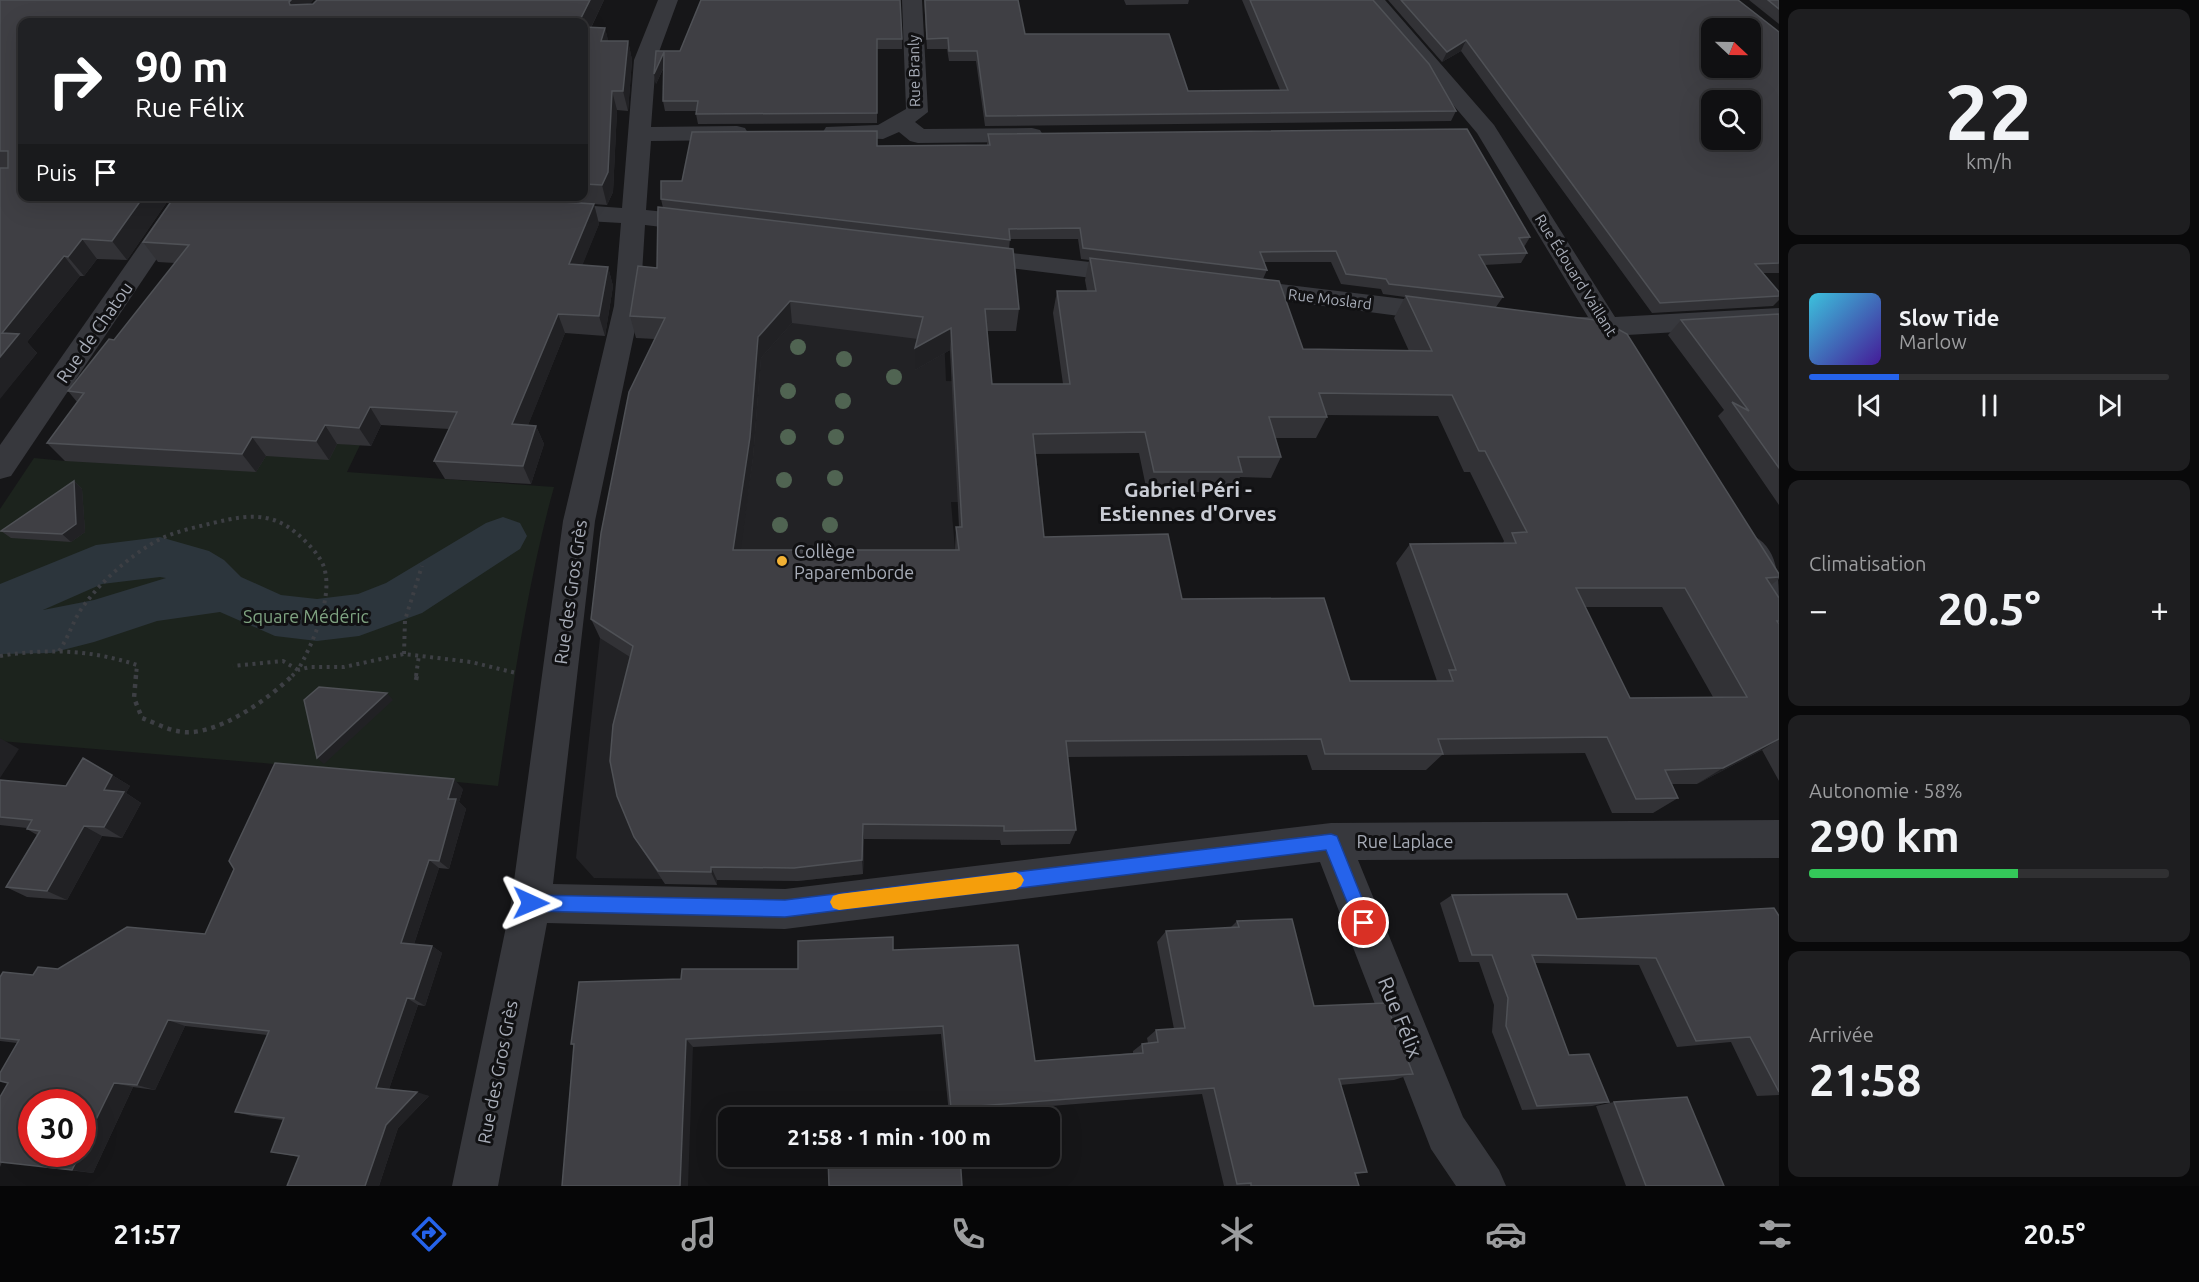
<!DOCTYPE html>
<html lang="fr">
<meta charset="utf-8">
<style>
:root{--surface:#101012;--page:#1e1e20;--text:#f1f3f6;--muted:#9c9d9f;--line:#303032;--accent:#2563eb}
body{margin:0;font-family:Ubuntu,sans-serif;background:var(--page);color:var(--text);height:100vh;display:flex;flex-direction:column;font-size:22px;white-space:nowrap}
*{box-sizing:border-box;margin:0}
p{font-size:20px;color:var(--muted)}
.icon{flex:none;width:33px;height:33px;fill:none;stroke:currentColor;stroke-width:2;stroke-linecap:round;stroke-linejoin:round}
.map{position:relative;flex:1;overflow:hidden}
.drawer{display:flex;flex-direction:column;gap:9px;padding:9px;background:#09090a;width:420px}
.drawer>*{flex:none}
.banner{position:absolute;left:18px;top:18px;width:570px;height:183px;border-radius:12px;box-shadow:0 6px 24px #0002,0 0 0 2px var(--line);background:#202124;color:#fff;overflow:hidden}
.needle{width:39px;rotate:112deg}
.controls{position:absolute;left:1701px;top:18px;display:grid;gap:12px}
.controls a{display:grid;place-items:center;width:60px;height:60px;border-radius:12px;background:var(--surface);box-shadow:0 6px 24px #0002,0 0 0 2px var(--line);font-size:30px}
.speed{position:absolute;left:18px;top:1089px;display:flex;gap:12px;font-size:30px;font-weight:700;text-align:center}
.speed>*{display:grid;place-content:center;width:78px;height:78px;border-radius:50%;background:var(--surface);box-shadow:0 6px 24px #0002,0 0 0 2px var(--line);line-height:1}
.speed .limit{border:9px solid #d22;background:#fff;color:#111}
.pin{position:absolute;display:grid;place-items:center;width:51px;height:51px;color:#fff;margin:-26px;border:3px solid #fff;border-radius:50%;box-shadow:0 2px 6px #0007}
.me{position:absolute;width:66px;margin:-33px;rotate:91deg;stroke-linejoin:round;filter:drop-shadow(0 0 4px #0008)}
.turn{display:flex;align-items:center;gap:21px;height:126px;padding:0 18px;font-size:27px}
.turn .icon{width:78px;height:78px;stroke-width:2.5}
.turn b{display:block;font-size:42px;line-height:51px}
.then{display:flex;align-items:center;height:57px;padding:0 18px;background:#0003;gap:12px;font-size:22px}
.big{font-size:45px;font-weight:600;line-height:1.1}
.drawer .widget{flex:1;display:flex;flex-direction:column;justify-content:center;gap:9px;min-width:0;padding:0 21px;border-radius:12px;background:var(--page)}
.drawer .dial{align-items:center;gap:0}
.dial b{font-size:78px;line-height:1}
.song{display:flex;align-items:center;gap:18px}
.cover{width:72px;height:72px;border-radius:9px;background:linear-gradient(135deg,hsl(190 70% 55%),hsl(260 70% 35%))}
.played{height:6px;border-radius:3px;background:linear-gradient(90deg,var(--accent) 25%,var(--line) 25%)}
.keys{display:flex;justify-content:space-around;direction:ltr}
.heat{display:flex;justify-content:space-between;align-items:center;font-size:33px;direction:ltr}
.charge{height:9px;border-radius:4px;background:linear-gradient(90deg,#34c759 58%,var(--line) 0)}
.trip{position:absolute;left:718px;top:1107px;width:342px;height:60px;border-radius:12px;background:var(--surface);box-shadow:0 6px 24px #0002,0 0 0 2px var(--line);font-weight:600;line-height:60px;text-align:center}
.menu{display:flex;height:96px;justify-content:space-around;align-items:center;background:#060607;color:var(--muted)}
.menu .icon{width:42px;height:42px}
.menu .selected{color:var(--accent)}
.menu b{font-size:27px;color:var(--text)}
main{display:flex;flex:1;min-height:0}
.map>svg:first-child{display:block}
</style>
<main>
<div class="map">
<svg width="1779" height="1186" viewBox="0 0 1779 1186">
<rect width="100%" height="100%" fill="#161618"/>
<!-- built -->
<polygon fill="#222225" points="941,266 946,381 987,382 997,502 951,502 958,585 866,639 863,874 798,881 594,878 576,858 600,638 636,413 662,307"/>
<!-- green -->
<path fill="#1c231d" d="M275 440 360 445 347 472 554 487C527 584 513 686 498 786L263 763 0 741V509L34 458 65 461Z"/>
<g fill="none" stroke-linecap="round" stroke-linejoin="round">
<!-- canal -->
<path fill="#2c353c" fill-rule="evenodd" d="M503 517 520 523 527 536 520 549 422 613 359 636 317 641 275 636 220 612 157 621 94 642 51 653 0 654V584L96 545 160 537 209 551 224 560 241 577 281 595 317 599 358 594 386 583 486 523ZM160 577 166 578 94 600 43 610 102 584Z"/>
<!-- path-far1 -->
<g stroke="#3d3f44" stroke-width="4" stroke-dasharray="3 4.5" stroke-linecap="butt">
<path d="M59 651C68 638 72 624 80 611 97 585 126 559 153 543 171 532 193 528 213 523 254 513 278 512 308 544 315 551 323 561 325 571 332 600 312 645 298 670L283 661 233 666"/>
<polyline points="404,654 405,620 422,566"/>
<path d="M0 656C47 648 92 650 137 665L136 676"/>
<polyline points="292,676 298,670 310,667 344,667 404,654 471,662 516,673"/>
<polyline points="416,676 419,655"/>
</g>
<!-- path -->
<g stroke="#3d3f44" stroke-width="4.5" stroke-dasharray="4 5" stroke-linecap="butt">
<path d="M136 675 134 698 142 718C153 722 166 729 177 731 213 740 270 698 293 675"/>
<polyline points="416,680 417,675"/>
</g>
<!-- street -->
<g fill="#37383d" fill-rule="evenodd">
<polygon points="658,0 678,0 656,60 651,127 737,126 745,128 748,133 745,138 737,140 651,141 646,210 704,216 713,219 716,224 713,229 704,232 645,225 640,306 595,521 553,884 785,889 1331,823 1779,820 1779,858 1358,860 1463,1117 1499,1170 1506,1186 1456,1186 1431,1149 1320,862 785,929 547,923 498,1186 452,1186 511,903 563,521 614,306 621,223 552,219 543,216 540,211 543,206 552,203 622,208 634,60"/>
<polygon points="902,0 922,0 928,112 915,122 924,129 1032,128 1040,130 1043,135 1040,140 1032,142 918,143 910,141 899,132 883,139 826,137 823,132 826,127 878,125 906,109"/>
<polygon points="1364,0 1385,0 1494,125 1615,317 1779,308 1779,326 1627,335 1631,342 1627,349 1617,351 1607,349 1600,336 1568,335 1558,333 1554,326 1558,319 1568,317 1588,317 1477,133"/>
<polygon points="174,196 199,196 11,476 0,479 0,445"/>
<polygon points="969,248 1133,267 1142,269 1146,275 1142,281 1133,283 960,262 956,256 960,250"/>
<polygon points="1240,279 1445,304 1454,307 1458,313 1454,319 1445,322 1231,294 1227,288 1231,282"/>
<path d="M1749 534C1779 545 1779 580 1779 608L1767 604 1733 547 1738 538Z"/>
</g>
</g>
<!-- trees -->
<g fill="#506452">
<circle cx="798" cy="347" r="8"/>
<circle cx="844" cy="359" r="8"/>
<circle cx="894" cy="377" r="8"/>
<circle cx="788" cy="391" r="8"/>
<circle cx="843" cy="401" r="8"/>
<circle cx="788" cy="437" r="8"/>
<circle cx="836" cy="437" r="8"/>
<circle cx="835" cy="478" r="8"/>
<circle cx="784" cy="480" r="8"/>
<circle cx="780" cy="525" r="8"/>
<circle cx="830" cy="525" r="8"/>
</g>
<!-- wall -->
<g fill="#323236" fill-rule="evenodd">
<polygon points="0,0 313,0 310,4 313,4 317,0 604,0 591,28 605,28 608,41 628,41 632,60 628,111 617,110 613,192 607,205 480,196 584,196 584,22 22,22 22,196 171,196 127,260 97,259 84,276 80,276 27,342 37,353 0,398"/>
<polygon points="701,0 902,39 902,49 877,49 877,123 698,124 696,114 696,111 665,111 663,101 664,67 656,84 654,74 680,51"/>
<polygon points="924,0 1018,0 1025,34 1188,91 1280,90 1242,0 1373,0 1456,111 1451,121 985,126 976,61 949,61 947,49 927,49"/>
<polygon points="1124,0 1189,0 1188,4 1126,5"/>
<polygon points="1388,0 1738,0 1779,32 1779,273 1763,273 1779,292 1779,300 1773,306 1652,313 1461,51 1442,62"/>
<polygon points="1749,0 1779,0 1779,24"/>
<path d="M988 134 1530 237 1524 247 1527 253 1521 263 1484 265 1503 297 1496 307 1779 574V579L1771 585 1779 598V781L1762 750 1697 784H1672L1678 798 1653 813H1612L1585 753 1442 755 1426 770H1312L1307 755 1068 757 1076 830 1070 844 1001 845 1000 840 864 839 863 874 798 881 717 880V885L665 884 643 851 634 837 630 657 600 638 591 619 655 339 636 338 630 316 657 268 663 208 661 199 682 181 877 146 987 145ZM1010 239H1078L1081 259 1089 260 1085 280 1087 291H1057L1053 313 1063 384H992L987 331H1016L1019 309 1009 249ZM1264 262H1331L1341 284 1381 289 1383 294 1405 297 1394 318 1409 351 1303 349 1263 279 1267 270ZM792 323 918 339 915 370 950 350 959 527H956L955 550H740L753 458 761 358ZM1326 415 1438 416 1464 472H1470L1504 541 1503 543 1410 544 1396 563 1437 681H1350L1182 599 1044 537 1036 454 1139 453 1147 492H1233L1240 477 1271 478 1281 457 1275 438H1316L1327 417ZM1585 607H1662L1713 697 1630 698Z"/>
<polygon points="594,204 599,224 582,265 608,267 613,286 605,336 565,333 528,425 536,426 544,444 531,484 445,479 434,461 449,429 381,425 371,446 337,444 329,460 266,456 256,472 65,461 47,443 77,402 68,391 114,340 175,263 158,262 143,242"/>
<polygon points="1779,314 1779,505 1718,416 1724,410 1668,335 1681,320"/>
<polygon points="74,481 82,489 85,532 71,542 11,538 1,531"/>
<polygon points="112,775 130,786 126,793 141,803 122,838 102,836 67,900 27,897 6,887 37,835 27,829 27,828 0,825 0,780 66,786"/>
<polygon points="463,789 459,802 466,809 449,869 439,868 414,944 432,946 442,953 425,1006 418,1005 389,1089 429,1096 398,1128 379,1186 287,1186 299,1157 271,1152 283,1120 252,1116 235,1112 267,1035 185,1026 155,1090 133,1087 93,1173 2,1162 0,1167 0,1097 8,1083 17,1043 0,1041 0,977 33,975 205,934"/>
<polygon points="1452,895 1577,919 1779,916 1779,1095 1757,1096 1731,1042 1677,1047 1639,965 1534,963 1569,1055 1609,1102 1592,1106 1522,1110 1492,1032 1494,1005 1479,962 1459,962 1440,903"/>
<polygon points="1237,921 1314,1006 1413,1074 1394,1080 1340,1085 1367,1172 1356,1174 1359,1186 1224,1186 1202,1094 949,1114 941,1034 693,1047 574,1046 571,1044 681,979 798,969 893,950 1035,1061 1133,1053 1133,1051 1142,1044 1148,1043 1147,1038 1156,1030 1174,1029 1157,942 1166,931 1230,928"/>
<polygon points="1614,1102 1724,1186 1626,1186 1596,1106"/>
</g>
<!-- shaded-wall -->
<g fill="#212124">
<polygon points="291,0 313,0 298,21 290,5 289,2"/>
<polygon points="590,0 604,0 584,42 584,22 579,22"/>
<polygon points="605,28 610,47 601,41"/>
<polygon points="1466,40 1461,51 1442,62 1447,52"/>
<polygon points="628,41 632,60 628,111 623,91"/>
<polygon points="664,52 666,62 656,84 654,74"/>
<polygon points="612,91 617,110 613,192 607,205 602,185"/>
<polygon points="144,196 171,196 127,260 112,241"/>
<polygon points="594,204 599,224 575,284 569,264"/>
<polygon points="82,239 97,259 84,276 68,257"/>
<polygon points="64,256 80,276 27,342 37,353 0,399 0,357 2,333"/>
<polygon points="608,267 613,286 605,336 599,316"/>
<polygon points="790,301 792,323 761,358 753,458 738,570 733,550 758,337"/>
<polygon points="558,314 565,333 521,443 512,424"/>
<polygon points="951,328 950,350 915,370 915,348"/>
<polygon points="370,407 381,425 371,446 359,428"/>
<polygon points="325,425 337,444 329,460 316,441"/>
<polygon points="536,426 544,444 531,484 523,466"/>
<polygon points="252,437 266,456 256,472 242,454"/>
<polygon points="74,481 82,489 85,532 71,542 62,534"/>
<polygon points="387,693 393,700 324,764 317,758"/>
<polygon points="0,738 19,749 0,778"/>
<polygon points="1779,739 1762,750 1697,784 1723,768"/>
<polygon points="112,775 130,786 126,793 141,803 122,838 104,827 104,790"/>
<polygon points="454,779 463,789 459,802 466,809 449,869 439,861 448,799"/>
<polygon points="863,824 864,839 863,874 862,860"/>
<polygon points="84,826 102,836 67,900 47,891"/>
<polygon points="429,860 439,868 412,950 401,943"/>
<polygon points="711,867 717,880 717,885 711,872"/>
<polygon points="432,946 442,953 425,1006 414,999"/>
<polygon points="407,998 418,1005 388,1092 376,1088"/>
<polygon points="168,1020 185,1026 155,1090 137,1085"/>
<polygon points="686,1039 693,1047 688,1186 680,1186"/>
<polygon points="114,1083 133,1087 93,1173 72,1170 80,1154 82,1154 82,1148"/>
<polygon points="417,1092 429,1096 398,1128 379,1186 365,1186 386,1125"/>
</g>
<!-- building -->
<g fill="#3f3f44" stroke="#4f5156" stroke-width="1.5" fill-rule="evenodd">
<polygon points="0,0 291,0 289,2 290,5 313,4 317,0 590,0 579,22 22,22 22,196 144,196 112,241 82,239 68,257 64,256 2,333 19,334 0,357 0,168 8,168 8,151 0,151"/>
<polygon points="701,0 900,0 902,39 877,39 877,113 696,114 698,101 663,101 664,52 654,74 656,51 680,51"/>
<polygon points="925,0 1018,0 1025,34 1169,34 1188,91 1288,90 1250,0 1373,0 1429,64 1456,111 986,116 977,51 949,51 948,38 927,39"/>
<path d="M1401 0H1738L1779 32V263L1755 264 1779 292V296L1660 303 1466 40 1447 52ZM1712 28H1750V68H1712ZM1712 100H1750V140H1712Z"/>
<polygon points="1768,0 1779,0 1779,9"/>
<polygon points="584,27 605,28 601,41 628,41 623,91 612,91 608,172 602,185 584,184"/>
<polygon points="1467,129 1530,237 1519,238 1527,253 1479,255 1503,297 1389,284 1386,279 1346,274 1336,251 1260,252 1267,270 1083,248 1080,228 1009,229 1010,240 661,199 661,181 682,181 692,132 877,131 877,146 990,145 988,134"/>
<polygon points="175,196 467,196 594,204 569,264 608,267 599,316 558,314 512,424 536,426 523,466 434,461 457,412 370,407 359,428 325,425 316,441 252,437 242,454 47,443 84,393 68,391 109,339 114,340 189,245 143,242"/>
<path d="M658 207 1013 249 1019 309H985L992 384H1070L1057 291H1096L1090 258 1279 281 1303 349 1432 351 1406 296 1603 321 1627 334 1779 574V577L1766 578 1779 598V621H1777L1779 624V739L1723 768 1665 770 1678 798 1636 799 1607 737 1438 739 1443 754H1325L1321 739 1066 741 1076 830 1004 831V826L863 824 862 860 794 868 711 867V872L658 871 634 837 617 796 610 761 613 725 633 646 591 619 601 533 629 392 665 318 630 316 638 266 657 268ZM790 301 923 317 915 348 951 328 962 527H956L959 550H733L750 437 758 337ZM1319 393 1452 395 1479 451H1485L1527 532 1512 533 1516 543 1410 544 1456 670H1449L1453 681H1350L1324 598 1182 599 1168 534 1044 537 1033 434 1145 432 1154 472H1242L1238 457H1281L1269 417H1327ZM1576 588H1685L1747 697 1630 698Z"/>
<polygon points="1779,314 1779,468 1732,402 1749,411 1681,320"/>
<polygon points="74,481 76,524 62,534 1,531"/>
<polygon points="319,687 387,693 317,758 304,700"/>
<polygon points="83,758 112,775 104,790 124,792 104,827 84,826 47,891 6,887 40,831 27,829 32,820 0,817 0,780 66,786"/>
<polygon points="275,763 454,779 448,799 456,799 439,861 429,860 401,943 432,946 414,999 407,998 376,1088 417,1092 386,1125 365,1186 287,1186 299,1156 271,1152 284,1118 235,1112 269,1031 168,1020 137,1085 114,1083 82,1148 82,1102 32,1102 32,1154 80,1154 72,1170 0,1162 0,1097 8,1083 0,1081 0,1073 19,1040 0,1038 0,977 3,972 33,975 38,967 58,969 127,927 205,934 234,869 229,861"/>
<polygon points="1567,894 1577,919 1774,908 1779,916 1779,1092 1750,1037 1696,1041 1656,958 1532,955 1569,1055 1589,1054 1609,1102 1537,1106 1506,1026 1508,998 1492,955 1472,955 1452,895"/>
<polygon points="1292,919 1314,1006 1386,1003 1413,1074 1339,1079 1367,1172 1355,1173 1359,1186 1251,1186 1251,1183 1237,1184 1214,1088 951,1108 943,1026 686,1039 680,1186 562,1186 574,1044 571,1044 579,982 681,979 682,969 798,969 798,941 893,937 893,950 1018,945 1035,1061 1143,1053 1142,1044 1158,1042 1156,1030 1185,1028 1166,931 1239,927 1237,921"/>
<polygon points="1687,1097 1724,1186 1646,1186 1614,1102"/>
<polygon points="828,1156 960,1156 962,1186 829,1186"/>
</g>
<!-- route -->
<polygon fill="#2563eb" stroke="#184099" stroke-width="1.5" points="1331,834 1337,836 1372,923 1370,929 1364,932 1358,929 1326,850 785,917 531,911 525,909 523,903 525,897 531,895 785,900"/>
<!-- slow -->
<polygon fill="#f59e0b" points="1016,872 1021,875 1024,880 1021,886 1016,889 839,910 833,908 830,902 833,896 839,894"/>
<!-- markers -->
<circle fill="#f2b134" stroke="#111113" stroke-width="2" cx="782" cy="561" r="6"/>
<g text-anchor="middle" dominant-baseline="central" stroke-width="6" stroke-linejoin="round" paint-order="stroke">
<!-- far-street labels -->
<g font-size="15" fill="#a8adb8" stroke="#111113">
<text transform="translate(914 71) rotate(-91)">Rue Branly</text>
<text transform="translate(1576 275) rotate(58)">Rue Édouard Vaillant</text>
<text transform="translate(1330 299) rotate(7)">Rue Moslard</text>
</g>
<!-- street labels -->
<g font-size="18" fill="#a8adb8" stroke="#111113">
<text transform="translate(94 332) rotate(-55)">Rue de Chatou</text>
<text transform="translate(570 592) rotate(-82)">Rue des Gros Grès</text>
<text x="1405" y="841">Rue Laplace</text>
<text transform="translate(497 1072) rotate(-79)">Rue des Gros Grès</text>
</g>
<!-- poi labels -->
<g font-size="18" fill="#a8adb8" stroke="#111113" text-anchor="start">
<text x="794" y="551">Collège<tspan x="794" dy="21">Paparemborde</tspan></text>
</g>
<!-- park labels -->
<g font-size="18" fill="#7fa381" stroke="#111113">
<text x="306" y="616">Square Médéric</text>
</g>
<!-- quarter labels -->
<g font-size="21" font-weight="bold" fill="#c9ccd4" stroke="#111113">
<text x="1188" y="489">Gabriel Péri -<tspan x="1188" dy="24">Estiennes d'Orves</tspan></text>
</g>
<!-- near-street labels -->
<g font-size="21" fill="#a8adb8" stroke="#111113">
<text transform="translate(1401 1017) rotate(68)">Rue Félix</text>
</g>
</g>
</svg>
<div class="controls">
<a><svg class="needle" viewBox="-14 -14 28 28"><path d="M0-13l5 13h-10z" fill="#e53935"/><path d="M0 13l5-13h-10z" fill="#9c9d9f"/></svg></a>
<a><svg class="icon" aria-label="search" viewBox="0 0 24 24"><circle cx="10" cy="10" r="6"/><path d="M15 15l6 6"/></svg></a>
</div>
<div class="speed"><div class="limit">30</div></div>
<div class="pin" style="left:1364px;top:923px;background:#d93025"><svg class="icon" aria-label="arrive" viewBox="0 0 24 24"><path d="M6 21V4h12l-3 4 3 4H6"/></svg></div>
<svg class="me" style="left:531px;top:903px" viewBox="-20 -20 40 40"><path d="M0-17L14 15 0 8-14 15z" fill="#2563eb" stroke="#fff" stroke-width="4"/></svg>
<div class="trip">21:58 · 1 min · 100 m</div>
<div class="banner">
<div class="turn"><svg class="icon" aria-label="right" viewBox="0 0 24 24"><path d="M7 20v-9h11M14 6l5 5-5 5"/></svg><div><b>90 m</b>Rue Félix</div></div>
<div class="then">Puis<svg class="icon" aria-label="arrive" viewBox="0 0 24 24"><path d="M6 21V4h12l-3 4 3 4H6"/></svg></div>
</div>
</div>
<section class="drawer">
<div class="widget dial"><b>22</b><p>km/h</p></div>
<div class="widget">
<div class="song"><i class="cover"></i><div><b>Slow Tide</b><p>Marlow</p></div></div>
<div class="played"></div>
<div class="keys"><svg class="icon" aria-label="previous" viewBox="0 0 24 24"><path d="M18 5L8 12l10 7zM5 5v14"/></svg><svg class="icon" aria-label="pause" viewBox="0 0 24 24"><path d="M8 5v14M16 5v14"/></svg><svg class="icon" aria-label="next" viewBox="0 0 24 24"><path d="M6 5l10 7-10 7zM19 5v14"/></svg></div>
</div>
<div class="widget"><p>Climatisation</p>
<div class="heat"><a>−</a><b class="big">20.5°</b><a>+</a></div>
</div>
<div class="widget"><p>Autonomie · 58%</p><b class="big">290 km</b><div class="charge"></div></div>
<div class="widget"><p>Arrivée</p><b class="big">21:58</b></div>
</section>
</main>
<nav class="menu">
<b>21:57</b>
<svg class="icon selected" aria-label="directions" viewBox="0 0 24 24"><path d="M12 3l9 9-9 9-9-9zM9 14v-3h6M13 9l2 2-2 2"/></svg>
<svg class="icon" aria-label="music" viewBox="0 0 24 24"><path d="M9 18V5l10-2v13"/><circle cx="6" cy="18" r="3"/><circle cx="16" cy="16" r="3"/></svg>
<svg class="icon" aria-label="phone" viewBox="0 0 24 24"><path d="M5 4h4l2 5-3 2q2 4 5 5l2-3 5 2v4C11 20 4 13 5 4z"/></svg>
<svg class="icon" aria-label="climate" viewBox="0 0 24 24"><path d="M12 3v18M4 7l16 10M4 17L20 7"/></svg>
<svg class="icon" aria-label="car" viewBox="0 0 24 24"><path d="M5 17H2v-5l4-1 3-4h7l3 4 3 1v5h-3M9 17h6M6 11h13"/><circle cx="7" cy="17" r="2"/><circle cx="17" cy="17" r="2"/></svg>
<svg class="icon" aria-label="filters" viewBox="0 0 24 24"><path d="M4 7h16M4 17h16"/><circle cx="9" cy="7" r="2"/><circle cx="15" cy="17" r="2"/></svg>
<b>20.5°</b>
</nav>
